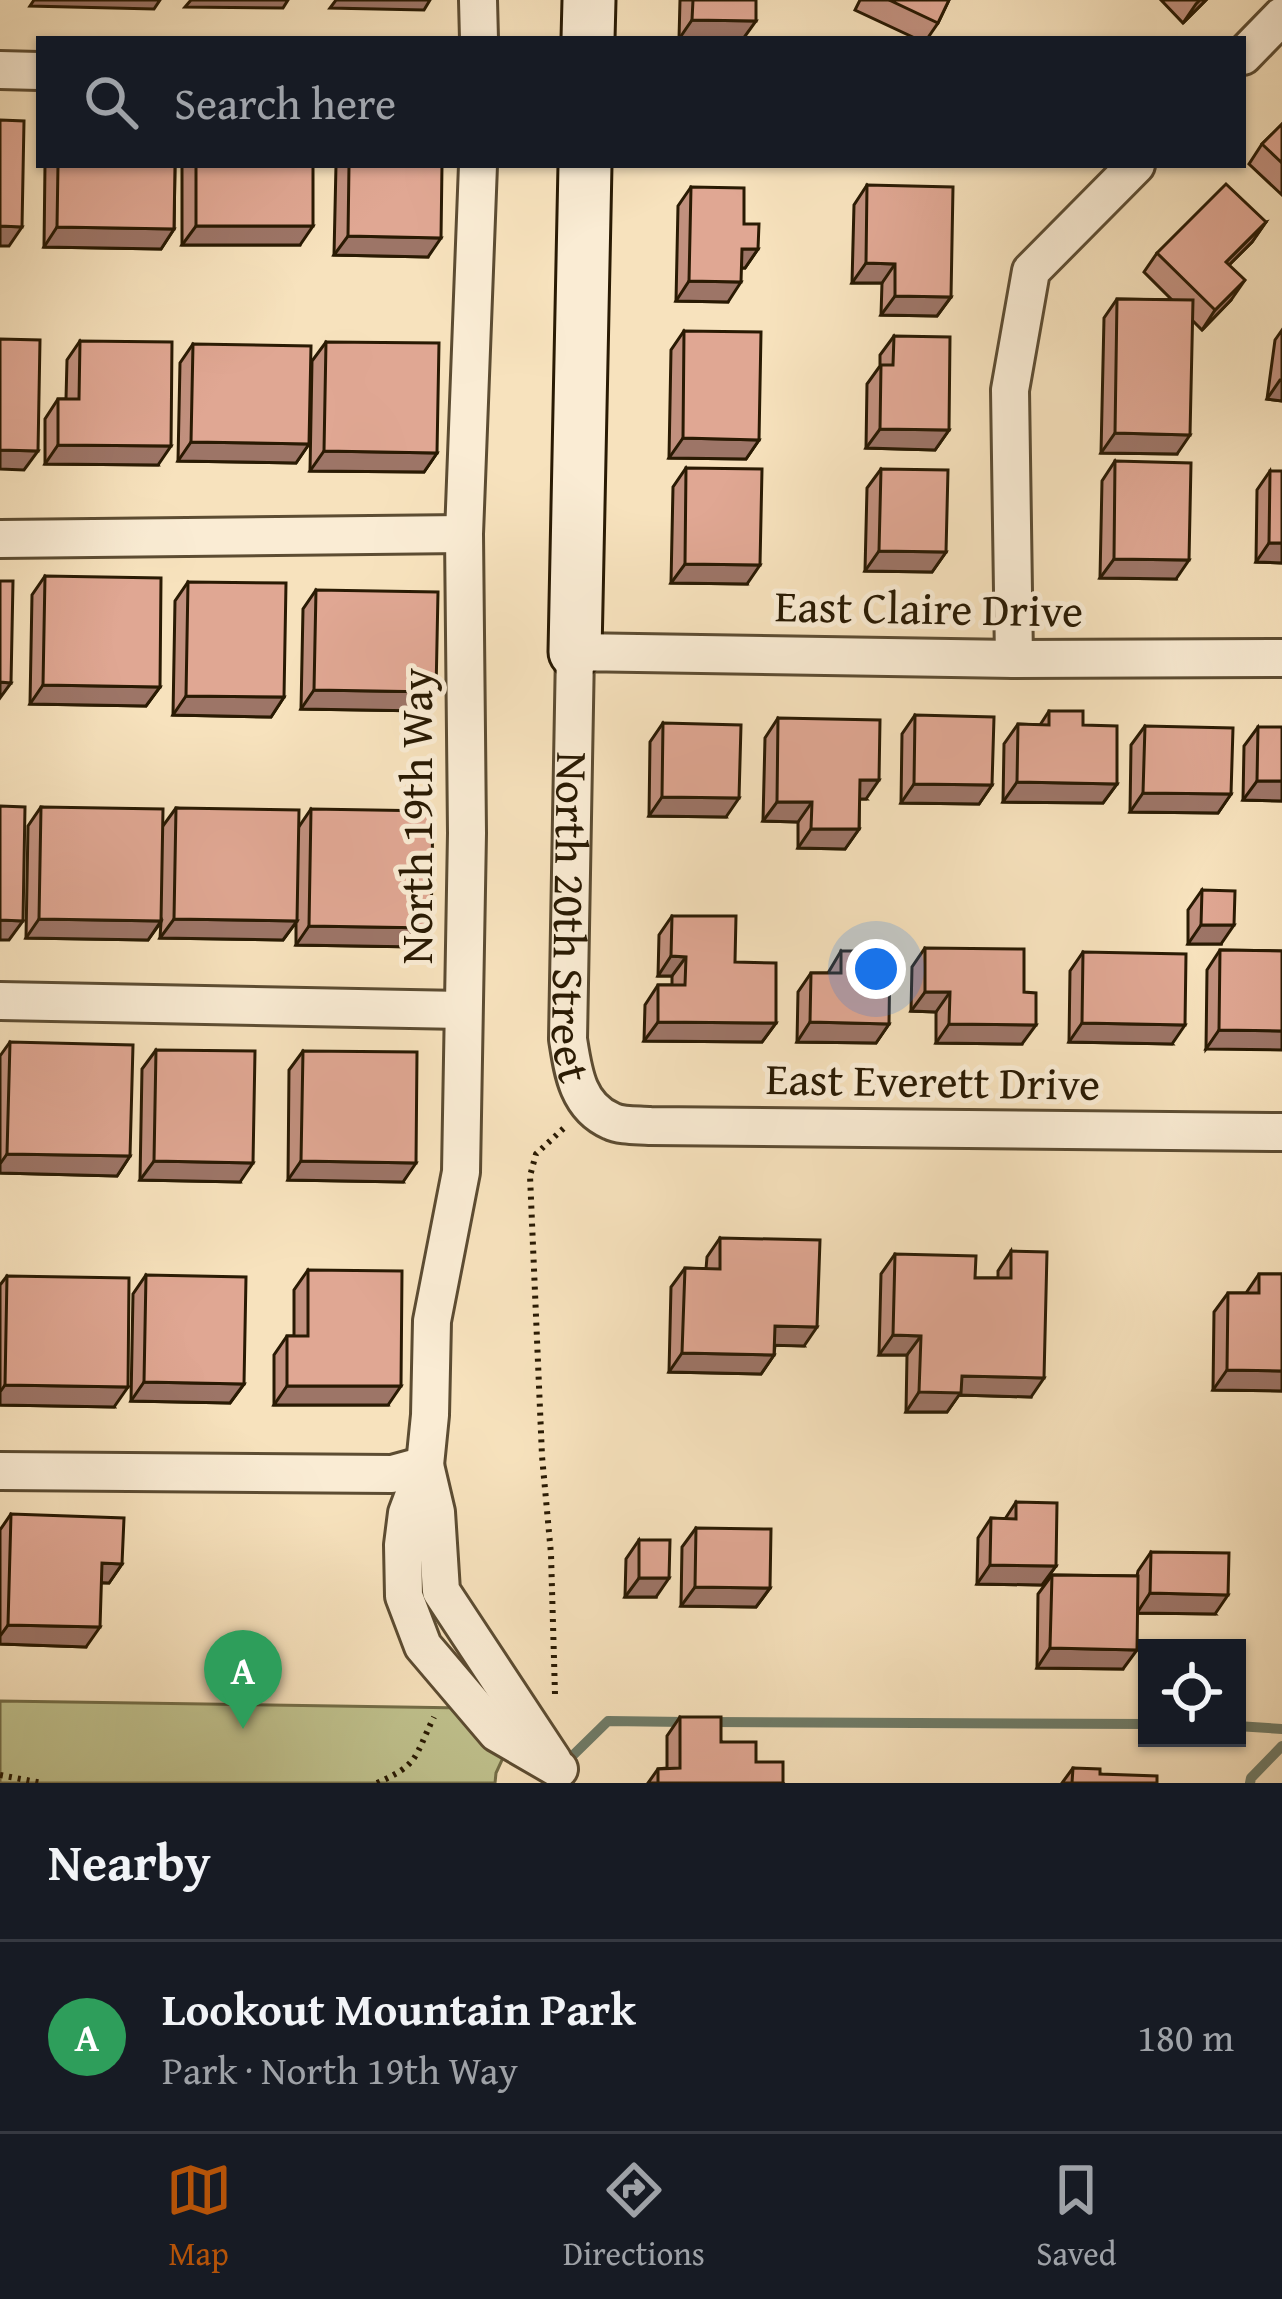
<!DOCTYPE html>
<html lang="en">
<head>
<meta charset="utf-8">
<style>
	body { margin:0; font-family:"Gentium Book Plus",serif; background:#242831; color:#f1f3f6 }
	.controls { position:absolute; right:36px; bottom:36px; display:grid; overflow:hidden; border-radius:0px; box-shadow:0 3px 9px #0004 }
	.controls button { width:108px; height:108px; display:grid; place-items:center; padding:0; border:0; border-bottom:3px solid #363941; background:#171b24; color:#f1f3f6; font:60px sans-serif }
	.you { position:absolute; left:876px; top:969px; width:42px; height:42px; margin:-30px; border:9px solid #fff; border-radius:50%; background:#1a73e8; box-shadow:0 0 0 18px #1a73e833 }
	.badge { display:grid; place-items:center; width:78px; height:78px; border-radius:50%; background:#b45309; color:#fff; font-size:39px; font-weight:700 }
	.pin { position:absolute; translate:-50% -99px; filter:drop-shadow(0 3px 6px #0008) }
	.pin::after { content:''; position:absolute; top:63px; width:42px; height:36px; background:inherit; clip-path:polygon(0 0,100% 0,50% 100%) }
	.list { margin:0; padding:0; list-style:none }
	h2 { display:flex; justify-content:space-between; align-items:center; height:156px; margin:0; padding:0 48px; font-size:51px }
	h2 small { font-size:39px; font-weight:400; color:#9ea1a6 }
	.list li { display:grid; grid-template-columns:78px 1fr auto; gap:36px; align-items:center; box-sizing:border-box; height:192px; padding:0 48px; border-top:3px solid #363941 }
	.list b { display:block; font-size:45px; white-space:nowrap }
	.list p { margin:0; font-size:39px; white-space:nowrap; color:#9ea1a6 }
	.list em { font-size:39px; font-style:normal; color:#9ea1a6 }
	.icon { flex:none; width:66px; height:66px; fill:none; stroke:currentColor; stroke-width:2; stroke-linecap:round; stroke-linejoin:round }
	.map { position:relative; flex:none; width:1282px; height:1783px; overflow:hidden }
	.search { position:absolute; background:#171b24; box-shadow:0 3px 9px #0004; left:36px; right:36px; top:36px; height:132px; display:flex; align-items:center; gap:30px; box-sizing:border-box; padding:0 42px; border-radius:0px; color:#9ea1a6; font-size:45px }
	.sheet { height:348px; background:#171b24 }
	nav { display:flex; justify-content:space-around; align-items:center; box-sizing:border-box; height:168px; border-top:3px solid #363941; background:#171b24; font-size:33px; color:#9ea1a6 }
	nav a { display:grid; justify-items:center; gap:6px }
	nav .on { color:#b45309 }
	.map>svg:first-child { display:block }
	.green { fill:#c0c28e; stroke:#746e48; stroke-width:3 }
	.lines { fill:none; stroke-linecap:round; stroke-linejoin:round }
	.stream { stroke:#6f7c69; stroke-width:10 }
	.street-casing { stroke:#5c4c32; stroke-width:42 }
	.secondary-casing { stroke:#291a03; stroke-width:57 }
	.path { stroke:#291a03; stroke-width:6; stroke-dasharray:3 6; stroke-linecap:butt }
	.street { stroke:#faecd4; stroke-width:36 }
	.secondary { stroke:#faecd4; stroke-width:51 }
	.wall { fill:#c1907e; stroke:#291a03; stroke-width:3 }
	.shaded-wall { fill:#9d7567; stroke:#291a03; stroke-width:3 }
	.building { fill:#e0a793; stroke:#291a03; stroke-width:3 }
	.labels { text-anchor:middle; stroke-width:10; stroke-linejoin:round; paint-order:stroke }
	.street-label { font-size:45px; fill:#291a03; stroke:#faecd4 }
</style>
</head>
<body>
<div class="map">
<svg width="1282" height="1783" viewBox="0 0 1282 1783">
	<rect width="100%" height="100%" fill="#f7e2bd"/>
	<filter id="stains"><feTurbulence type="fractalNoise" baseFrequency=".00167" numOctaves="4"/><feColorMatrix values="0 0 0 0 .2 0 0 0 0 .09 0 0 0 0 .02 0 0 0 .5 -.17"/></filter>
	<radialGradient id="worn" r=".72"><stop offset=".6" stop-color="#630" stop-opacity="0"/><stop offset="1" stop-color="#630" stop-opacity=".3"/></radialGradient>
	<!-- green -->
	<path class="green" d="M0,1701l465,7 42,41 -11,24 -1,10h-495z"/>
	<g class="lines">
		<!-- stream -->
		<g class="stream">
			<path d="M710,1722l437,2"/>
			<path d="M1237,1726l45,3"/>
			<path d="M561,1767l47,-46 78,1"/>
			<path d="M1250,1783l1,-5 31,-32"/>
		</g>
		<defs>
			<g id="street">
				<path d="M478,0l1,39"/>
				<path d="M1243,56l39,-40"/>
				<path d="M0,70l39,1"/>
				<path d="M478,165l-14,369 3,299 -6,339 -29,149 -2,94 -5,50 -18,48 -4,32 1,51 19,50 74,87 62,36"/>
				<path d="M0,539l464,-5"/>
				<path id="s1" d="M1282,658l-268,1 -439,-7 -7,387c5,32 9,67 43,82 10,5 27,4 39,5l632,6"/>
				<path d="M1014,659l-4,-269 21,-119 105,-106"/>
				<path d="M0,1001l462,9"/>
				<path d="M425,1465l11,47 5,79 112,170"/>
				<path d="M0,1471l392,3 33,-9"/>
			</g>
			<g id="secondary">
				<path d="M588,39l1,-39"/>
				<path d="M575,652l10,-487"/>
			</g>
		</defs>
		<!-- street casing -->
		<use href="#street" class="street-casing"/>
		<!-- secondary casing -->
		<use href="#secondary" class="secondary-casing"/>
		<!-- path -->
		<g class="path">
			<path d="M555,1694l-4,-140 -9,-98 -12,-280 6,-22 29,-27"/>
			<path d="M0,1775l42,8"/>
			<path d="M377,1783c43,-19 37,-26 57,-66"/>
		</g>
		<!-- street -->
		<use href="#street" class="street"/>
		<!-- secondary -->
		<use href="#secondary" class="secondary"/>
	</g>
	<!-- wall -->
	<g class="wall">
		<path d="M680,0h76l-77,39z"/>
		<path d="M860,0h89l-11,23 -11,16h-10l-62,-29z"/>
		<path d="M1161,0h45l-23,23z"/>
		<path d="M1282,124v71l-33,-31 13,-20z"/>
		<path d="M45,165h130l-1,64 -13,20 -117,-2z"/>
		<path d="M182,165h131l-13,80h-118z"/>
		<path d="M336,165h106l-14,92 -94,-2z"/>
		<path d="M867,185l84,112 -14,19 -56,-1 1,-32h-30l2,-78z"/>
		<path d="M691,187l53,37 14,25 -13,19h-4l-13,34 -52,-1 2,-95z"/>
		<path d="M1266,222l-14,20 -23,23 2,35 -29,30 -10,-10 -15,134 -76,-1 3,-135 13,-19 55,1 -28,-28 13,-19z"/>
		<path d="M1282,330v71l-15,-2 8,-59z"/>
		<path d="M684,331l75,109 -13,19 -77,-1 2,-108z"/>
		<path d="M894,336l55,94 -14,20 -69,-2 1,-64 13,-18v-11z"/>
		<path d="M80,341l78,124 -113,-1v-45l13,-20h8l1,-39z"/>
		<path d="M326,342l111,111 -13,19 -114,-1 2,-110z"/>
		<path d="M193,344l116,100 -13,19 -118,-2 2,-98z"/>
		<path d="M1115,461l61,118 -76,-1 2,-97z"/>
		<path d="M686,468l61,116 -76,-1 2,-96z"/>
		<path d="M881,469l65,83 -14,20 -67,-1 2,-83z"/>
		<path d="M1270,471l12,92 -26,-1 1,-72z"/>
		<path d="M45,576l115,111 -14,19 -116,-2 2,-109z"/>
		<path d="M188,582l96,115 -13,20 -98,-2 2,-114z"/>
		<path d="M316,590l107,121 -122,-2 2,-100z"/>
		<path d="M1049,711l34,14 34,59 -14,19 -100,-1 1,-58 14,-20 22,1z"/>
		<path d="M915,715l77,70 -13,19 -78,-1 1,-69z"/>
		<path d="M778,718l88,81h-7v30l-14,20 -47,-1v-26l-35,-1 2,-83z"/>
		<path d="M663,723l63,94 -77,-1 1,-74z"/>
		<path d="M1145,726l86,68 -13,19 -88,-1 1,-67z"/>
		<path d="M1258,727l24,74 -39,-1 1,-54z"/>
		<path d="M41,807l122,19 13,-18 122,20 13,-19 106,138 -121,-2v-23l-13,18 -123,-2 1,-16 -13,18 -122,-2 2,-112z"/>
		<path d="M1202,890l19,54h-33v-34z"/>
		<path d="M672,916l63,46 41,61 -14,19 -118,-1 1,-36 13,-20h14v-9h-14l1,-41z"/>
		<path d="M925,948l99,44 -2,52 -86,-1v-31l-25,-1 1,-44z"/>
		<path d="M1220,950l62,1 -76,98 1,-79z"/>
		<path d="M841,951l48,73 -13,19 -79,-1 1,-50 13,-19h17z"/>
		<path d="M1083,952l89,92 -103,-2 1,-71z"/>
		<path d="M10,1042l120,114 -13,20 -117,-3v-117z"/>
		<path d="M156,1050l84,132 -100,-2 2,-111z"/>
		<path d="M303,1051l100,131 -115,-2 1,-110z"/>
		<path d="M720,1238l84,108 -29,-1 -1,10 -13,19 -92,-2 2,-85 14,-19 21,1 1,-12z"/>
		<path d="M1011,1251l20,146 -72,-2 -12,17h-41l1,-57h-28l2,-81 14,-20 80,24h23v-7z"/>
		<path d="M308,1270l80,135h-114v-50l13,-19h7v-46z"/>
		<path d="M1259,1274h23v117l-69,-1 1,-78 14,-19h18z"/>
		<path d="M146,1275l98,109 -14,19 -99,-2 2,-107z"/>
		<path d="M7,1276l107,131 -114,-2v-120z"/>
		<path d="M1016,1502l40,64 -14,19 -65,-1 1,-46 13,-20 14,1z"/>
		<path d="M11,1514l111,50 -13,19h-8l-15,64 -86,-3v-114z"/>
		<path d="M696,1528l74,60 -14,19 -75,-1 1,-59z"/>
		<path d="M639,1540l17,57h-31l1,-38z"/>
		<path d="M1151,1552l64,62 -78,-1 -14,56 -86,-1 1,-74 14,-19 85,1 1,-5z"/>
		<path d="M680,1717l76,45 27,21h-135l10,-14 9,-1v-32z"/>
		<path d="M1073,1768l27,6 57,9h-95z"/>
	</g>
	<!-- shaded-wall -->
	<g class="shaded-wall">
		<path d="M34,0h126l-6,9 -124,-3z"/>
		<path d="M191,0h97l-5,8 -98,-1z"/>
		<path d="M336,0h94l-6,10 -94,-2z"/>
		<path d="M1200,0h6l-23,23 13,-19z"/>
		<path d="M692,20l64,1 -13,18h-64z"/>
		<path d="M1266,222l-14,20 -39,39 13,-19z"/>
		<path d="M0,226l22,1 -13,19h-9z"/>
		<path d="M196,226h117l-13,19h-118z"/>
		<path d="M57,227l117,2 -13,20 -117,-2z"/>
		<path d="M348,236l93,2 -13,19 -94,-2z"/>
		<path d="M742,249h16l-13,19h-17z"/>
		<path d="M866,263l29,1 -13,19h-30z"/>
		<path d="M1245,280l-14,20 -29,30 13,-20z"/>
		<path d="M689,281l52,1 -13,20 -52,-1z"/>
		<path d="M895,296l56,1 -14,19 -56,-1z"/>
		<path d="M1280,380h2v21l-15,-2z"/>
		<path d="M880,429l69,1 -14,20 -69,-2z"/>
		<path d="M1115,433l75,2 -13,19 -76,-1z"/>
		<path d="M683,438l76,2 -13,19 -77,-1z"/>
		<path d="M191,442l118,2 -13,19 -118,-2z"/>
		<path d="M58,445l113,1 -13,19 -113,-1z"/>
		<path d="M0,450l38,1 -14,19 -24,-1z"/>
		<path d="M324,451l113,2 -13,19 -114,-1z"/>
		<path d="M1269,543h13v20l-26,-1z"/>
		<path d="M879,551l67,1 -14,20 -67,-1z"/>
		<path d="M1114,559l75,1 -13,19 -76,-1z"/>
		<path d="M685,564l75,1 -13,19 -76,-1z"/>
		<path d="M0,682l11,1 -11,15z"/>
		<path d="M43,685l117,2 -14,19 -116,-2z"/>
		<path d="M314,690l122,2 -13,19 -122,-2z"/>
		<path d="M186,696l98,1 -13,20 -98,-2z"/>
		<path d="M860,780h19l-13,19h-20z"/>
		<path d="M1257,781h25v20l-39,-1z"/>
		<path d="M1017,782l100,2 -14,19 -100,-1z"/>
		<path d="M914,784l78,1 -13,19 -78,-1z"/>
		<path d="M1143,793l88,1 -13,19 -88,-1z"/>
		<path d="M662,797l77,1 -13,19 -77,-1z"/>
		<path d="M777,802h35l-14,20 -35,-1z"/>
		<path d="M811,829h48l-14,20 -47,-1z"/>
		<path d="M39,919l122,2 -13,19 -122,-2z"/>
		<path d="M174,919l123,2 -14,19 -123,-2z"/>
		<path d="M0,920l23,1 -14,19h-9z"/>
		<path d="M1201,925h33l-13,19h-33z"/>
		<path d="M309,926l122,2 -14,19 -121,-2z"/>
		<path d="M671,956l15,1 -14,19h-14z"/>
		<path d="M925,992h25l-14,20 -25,-1z"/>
		<path d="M658,1022l118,1 -14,19 -118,-1z"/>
		<path d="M810,1022l79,2 -13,19 -79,-1z"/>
		<path d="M1082,1023l103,2 -13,19 -103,-2z"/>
		<path d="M949,1024l87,1 -14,19 -86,-1z"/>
		<path d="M1219,1030l63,1v19l-76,-1z"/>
		<path d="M7,1154l123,2 -13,20 -117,-3v-9z"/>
		<path d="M154,1161l99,2 -13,19 -100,-2z"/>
		<path d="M301,1161l115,2 -13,19 -115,-2z"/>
		<path d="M775,1326l42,1 -13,19 -42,-1z"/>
		<path d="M893,1335l28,1 -14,19h-28z"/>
		<path d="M682,1353l92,2 -13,19 -92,-2z"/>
		<path d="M1227,1370l55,1v20l-69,-1z"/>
		<path d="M962,1376l82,2 -13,19 -72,-2 -12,17h-41l13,-20z"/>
		<path d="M144,1382l100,2 -14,19 -99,-2z"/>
		<path d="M5,1385l123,2 -14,20 -114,-2v-13z"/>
		<path d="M287,1386h114l-13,19h-114z"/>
		<path d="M102,1563l20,1 -13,19 -21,-1z"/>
		<path d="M990,1565l66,1 -14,19 -65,-1z"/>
		<path d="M639,1578h30l-13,19h-31z"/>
		<path d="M695,1587l75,1 -14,19 -75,-1z"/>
		<path d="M1150,1593l78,2 -13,19 -78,-1z"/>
		<path d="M8,1625l92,2 -14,20 -86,-3v-8z"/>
		<path d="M1050,1648l87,2 -14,19 -86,-1z"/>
	</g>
	<!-- building -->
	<g class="building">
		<path d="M693,0h63v21l-64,-1z"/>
		<path d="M889,0h60l-11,23z"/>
		<path d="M0,120l24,1 -2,106 -22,-1z"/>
		<path d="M1282,124v39l-20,-19z"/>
		<path d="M58,165h117l-1,64 -117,-2z"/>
		<rect x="196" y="165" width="117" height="61"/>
		<path d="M349,165h93l-1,73 -93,-2z"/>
		<path d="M1226,184l40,38 -40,40 19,18 -30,30 -58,-57z"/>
		<path d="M867,185l86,2 -2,110 -56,-1v-32l-29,-1z"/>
		<path d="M691,187l53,1v36h15l-1,25h-16l-1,33 -52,-1z"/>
		<path d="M1117,299l76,1 -3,135 -75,-2z"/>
		<path d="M684,331l77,1 -2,108 -76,-2z"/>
		<path d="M894,336l56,1 -1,93 -69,-1 1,-64h12z"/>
		<path d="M0,339l40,1 -2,111 -38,-1z"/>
		<path d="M80,341l92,1 -1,104 -113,-1v-46h21z"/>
		<path d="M326,342l113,1 -2,110 -113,-2z"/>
		<path d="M193,344l118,2 -2,98 -118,-2z"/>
		<path d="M1115,461l76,2 -2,97 -75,-1z"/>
		<path d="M686,468l76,1 -2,96 -75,-1z"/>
		<path d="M881,469l67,1 -2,82 -67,-1z"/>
		<path d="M1270,471h12v72h-13z"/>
		<path d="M45,576l116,2 -1,109 -117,-2z"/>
		<path d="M0,581h13l-2,102 -11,-1z"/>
		<path d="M188,582l98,1 -2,114 -98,-1z"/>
		<path d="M316,590l122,2 -2,100 -122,-2z"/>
		<path d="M1049,711h34v14l34,1v58l-100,-2 1,-58 31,1z"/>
		<path d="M915,715l79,2 -2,68 -78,-1z"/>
		<path d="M778,718l102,2 -1,60h-19l-1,49h-48l1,-27h-35z"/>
		<path d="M663,723l78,2 -2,73 -77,-1z"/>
		<path d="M1145,726l88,2 -2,66 -88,-1z"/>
		<path d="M1258,727h24v54h-25z"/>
		<path d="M0,806l25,1 -2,114 -23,-1z"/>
		<path d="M41,807l122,2 -2,112 -122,-2z"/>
		<path d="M176,808l123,2 -2,111 -123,-2z"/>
		<path d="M311,809l122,2 -2,117 -122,-2z"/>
		<path d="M1202,890l33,1 -1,34h-33z"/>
		<path d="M672,916h64l-1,46 41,1v60l-118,-1v-37h27l1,-28 -15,-1z"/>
		<path d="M925,948l99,1v43l12,1v32l-87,-1 1,-32h-25z"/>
		<path d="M1220,950l62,1v80l-63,-1z"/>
		<path d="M841,951h49l-1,73 -79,-2 1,-49h30z"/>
		<path d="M1083,952l103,2 -1,71 -103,-2z"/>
		<path d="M10,1042l123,3 -3,111 -123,-2z"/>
		<path d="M156,1050l99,1 -2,112 -99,-2z"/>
		<path d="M303,1051l114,1 -1,111 -115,-2z"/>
		<path d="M720,1238l100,2 -3,87 -42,-1 -1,29 -92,-2 3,-85 35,1z"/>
		<path d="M1011,1251l36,1 -3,126 -82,-2 -1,17 -42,-1 2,-56 -28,-1 2,-81 81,2 -1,22h36z"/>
		<path d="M308,1270l94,1 -1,115h-114v-50h21z"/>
		<path d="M1259,1274h23v97l-55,-1 1,-77h31z"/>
		<path d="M146,1275l100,2 -2,107 -100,-2z"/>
		<path d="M7,1276l122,2 -1,109 -123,-2z"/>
		<path d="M1016,1502l41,1 -1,63 -66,-1 1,-47 25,1z"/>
		<path d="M11,1514l113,4 -2,46 -20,-1 -2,64 -92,-2z"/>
		<path d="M696,1528l75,1 -1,59 -75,-1z"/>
		<path d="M639,1540h31l-1,38h-30z"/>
		<path d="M1151,1552l78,1 -1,42 -78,-2z"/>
		<path d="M1052,1575l86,1 -1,74 -87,-2z"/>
		<path d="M680,1717h41v25h35v20h27v21h-125v-14l22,-1z"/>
		<path d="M1073,1768l27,1v5l57,2v7h-85z"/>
	</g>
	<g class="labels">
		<!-- street labels -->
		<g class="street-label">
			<text transform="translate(929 608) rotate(1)" y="16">East Claire Drive</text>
			<text transform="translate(416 816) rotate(-90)" y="16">North 19th Way</text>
			<text dy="16" stroke="none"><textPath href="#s1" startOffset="972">North 20th Street</textPath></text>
			<text transform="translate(933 1081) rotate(1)" y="16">East Everett Drive</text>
		</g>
	</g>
	<rect width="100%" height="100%" filter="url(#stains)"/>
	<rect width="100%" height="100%" fill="url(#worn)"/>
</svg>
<div class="controls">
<button><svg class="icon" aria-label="locate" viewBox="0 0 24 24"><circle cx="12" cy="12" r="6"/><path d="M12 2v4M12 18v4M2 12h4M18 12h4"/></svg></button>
</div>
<div class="you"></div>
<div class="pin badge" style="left:243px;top:1729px;background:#2e9e5b">A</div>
<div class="search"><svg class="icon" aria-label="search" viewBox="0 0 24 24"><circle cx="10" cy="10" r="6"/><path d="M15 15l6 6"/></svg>Search here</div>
</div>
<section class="sheet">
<h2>Nearby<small></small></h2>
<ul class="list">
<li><span class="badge" style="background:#2e9e5b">A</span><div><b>Lookout Mountain Park</b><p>Park · North 19th Way</p></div><em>180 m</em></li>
</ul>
</section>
<nav>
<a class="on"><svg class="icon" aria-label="map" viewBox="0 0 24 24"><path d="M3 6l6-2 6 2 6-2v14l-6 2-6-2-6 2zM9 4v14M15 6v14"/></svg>Map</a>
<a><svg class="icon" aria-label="directions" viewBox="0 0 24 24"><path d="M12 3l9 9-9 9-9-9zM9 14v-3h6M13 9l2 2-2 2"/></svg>Directions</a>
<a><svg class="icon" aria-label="saved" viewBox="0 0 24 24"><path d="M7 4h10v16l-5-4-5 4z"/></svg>Saved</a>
</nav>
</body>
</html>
